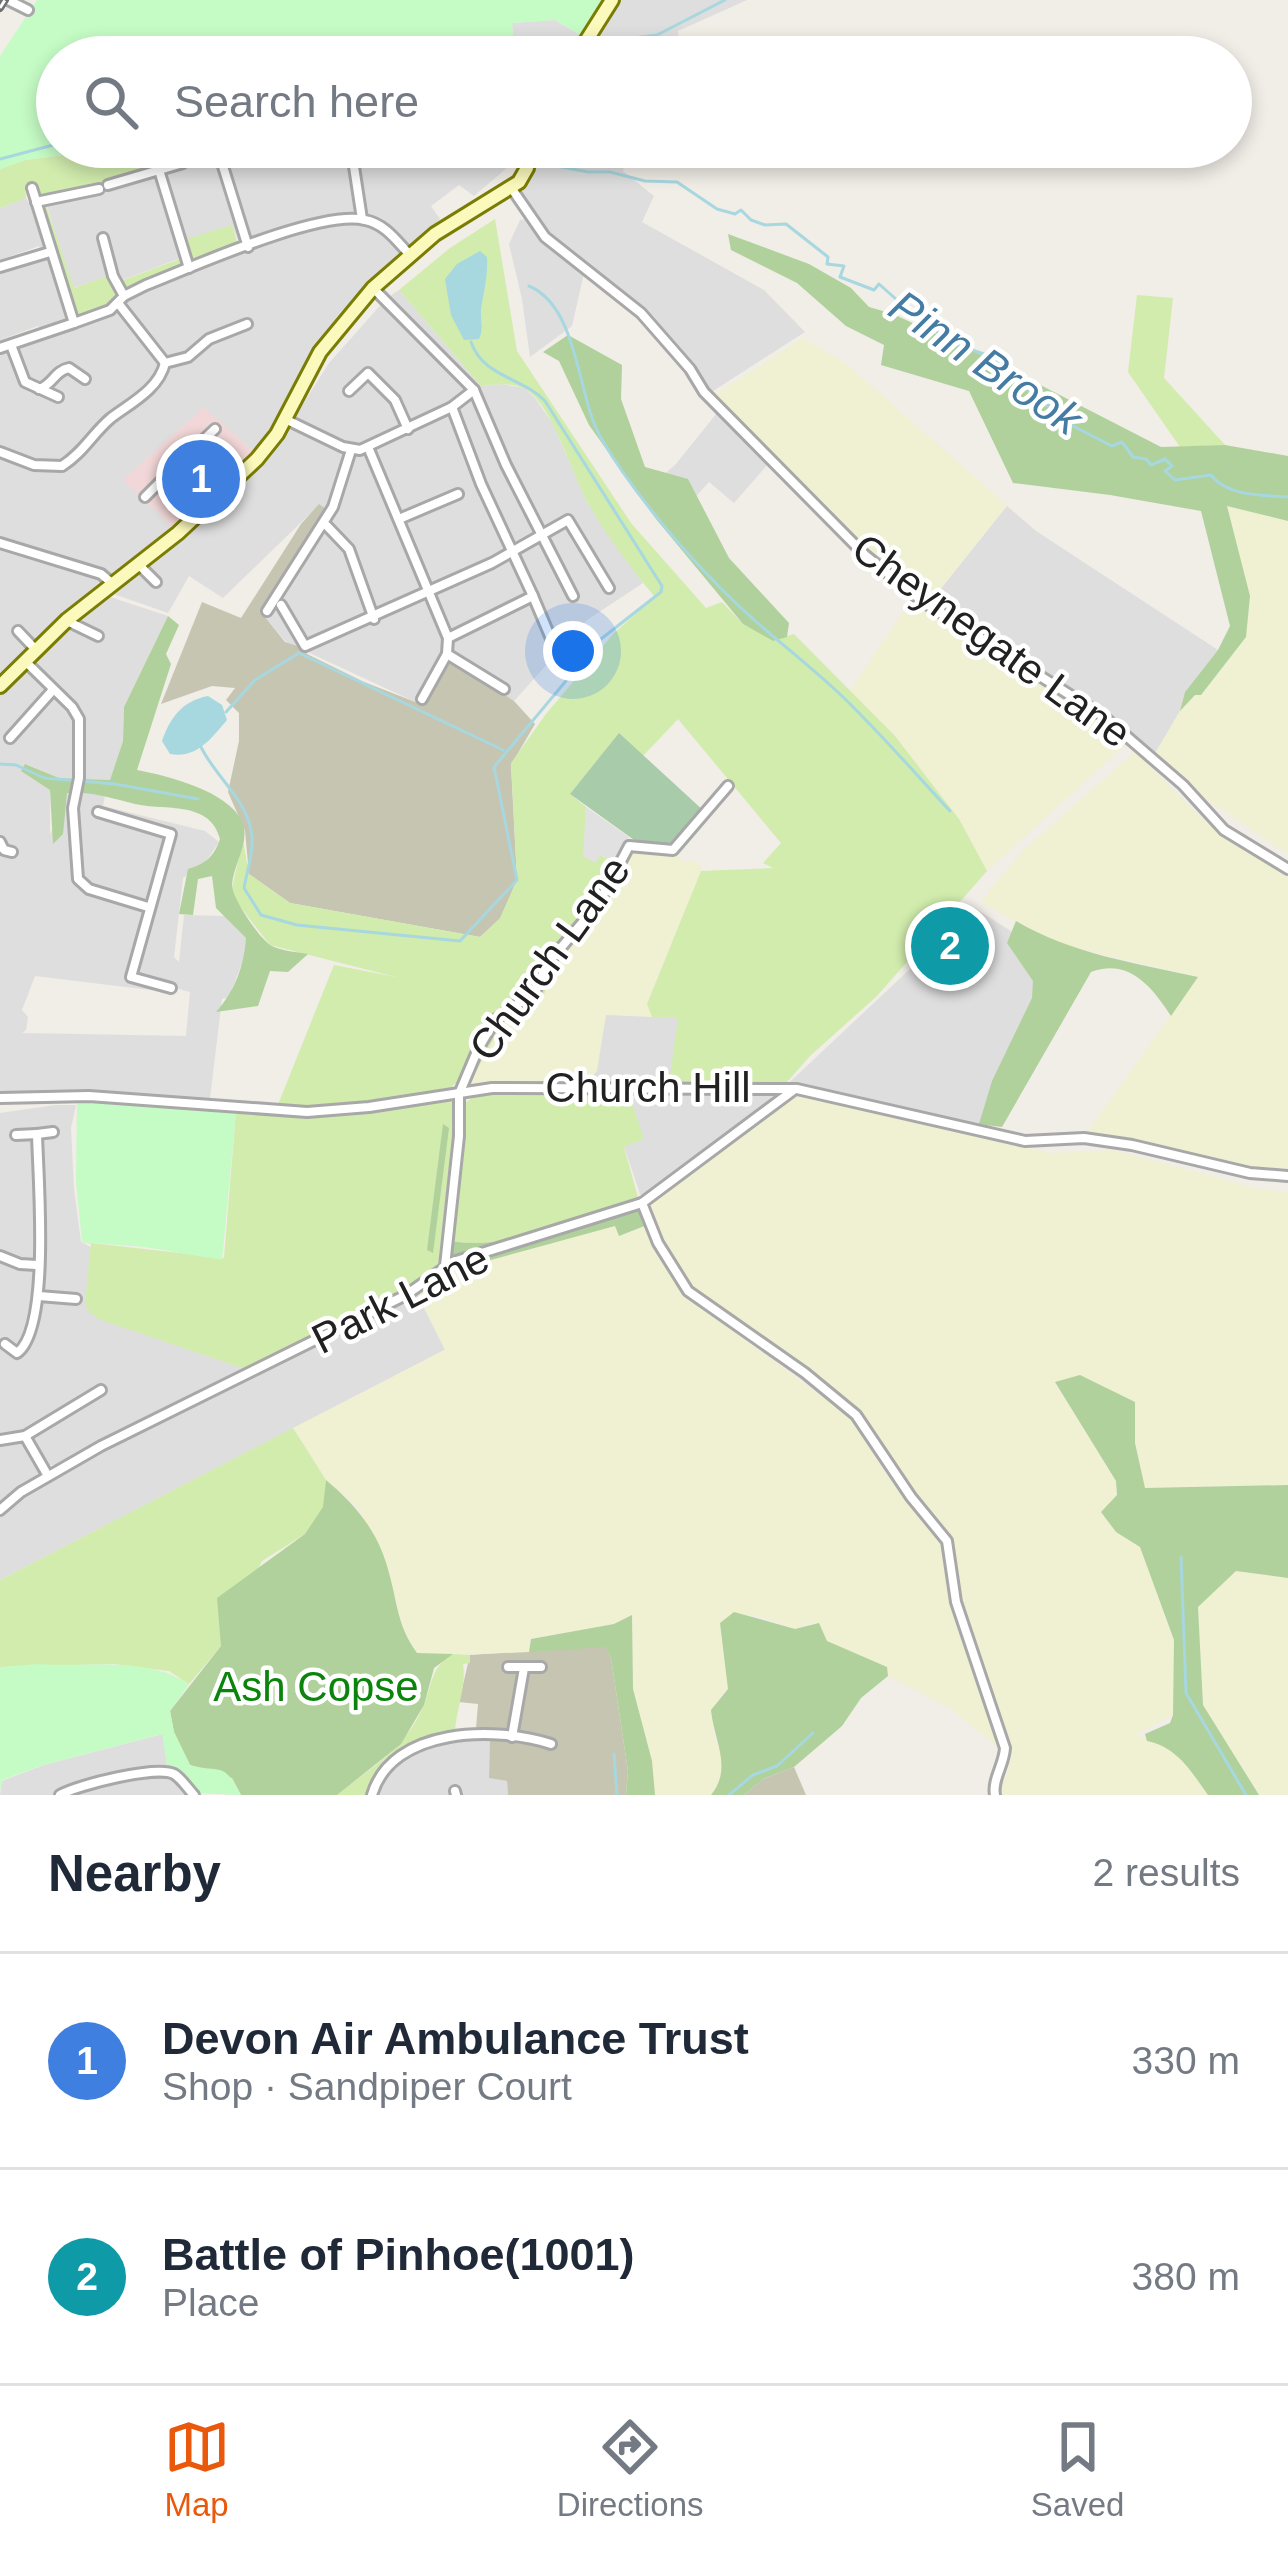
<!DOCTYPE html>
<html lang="en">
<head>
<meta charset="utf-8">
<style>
	body { margin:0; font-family:Helvetica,sans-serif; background:#f2f2f3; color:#1f2937 }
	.you { position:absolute; left:573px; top:651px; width:42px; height:42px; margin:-30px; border:9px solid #fff; border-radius:50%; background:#1a73e8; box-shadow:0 0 0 18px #1a73e833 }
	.badge { display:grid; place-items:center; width:78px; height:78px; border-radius:50%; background:#ea580c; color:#fff; font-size:39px; font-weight:700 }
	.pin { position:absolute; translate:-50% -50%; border:6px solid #fff; box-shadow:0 3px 12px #0006 }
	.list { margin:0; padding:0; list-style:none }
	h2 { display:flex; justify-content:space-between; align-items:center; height:156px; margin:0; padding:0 48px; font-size:51px }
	h2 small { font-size:39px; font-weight:400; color:#747a83 }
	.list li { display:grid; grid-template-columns:78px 1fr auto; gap:36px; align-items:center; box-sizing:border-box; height:216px; padding:0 48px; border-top:3px solid #e0e1e3 }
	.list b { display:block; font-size:45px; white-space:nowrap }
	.list p { margin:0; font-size:39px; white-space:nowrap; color:#747a83 }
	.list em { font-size:39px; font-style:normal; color:#747a83 }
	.icon { flex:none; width:66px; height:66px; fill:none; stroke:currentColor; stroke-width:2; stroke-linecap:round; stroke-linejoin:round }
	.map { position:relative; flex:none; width:1288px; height:1795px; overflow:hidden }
	.search { position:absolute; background:#fff; box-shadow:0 6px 18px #0003; left:36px; right:36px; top:36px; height:132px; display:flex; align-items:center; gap:30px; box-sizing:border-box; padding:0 42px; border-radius:66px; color:#747a83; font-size:45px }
	.sheet { height:588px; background:#fff }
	nav { display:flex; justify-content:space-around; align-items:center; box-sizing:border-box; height:168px; border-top:3px solid #e0e1e3; background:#fff; font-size:33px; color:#747a83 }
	nav a { display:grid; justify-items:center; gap:6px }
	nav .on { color:#ea580c }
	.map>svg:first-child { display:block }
	.residential { fill:#dfdede; fill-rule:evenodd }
	.commercial { fill:#f2d7d8 }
	.construction { fill:#c6c5b2 }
	.farmland { fill:#f0f0d3 }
	.grass { fill:#d1ecad }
	.forest { fill:#b0d19b }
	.cemetery { fill:#a8cbaa }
	.park { fill:#c5fbc5 }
	.parking { fill:#e1e1e1 }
	.water { fill:#a7d7df }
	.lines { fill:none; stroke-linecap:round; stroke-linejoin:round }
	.stream { stroke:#a7d7df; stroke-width:3 }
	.street-casing { stroke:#a8a8a8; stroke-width:14 }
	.secondary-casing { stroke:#7a7d03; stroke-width:18 }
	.street { stroke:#fff; stroke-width:8 }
	.secondary { stroke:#fbf9bc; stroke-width:12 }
	.rail-casing { stroke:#6f6f6f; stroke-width:8 }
	.rail { stroke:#fff; stroke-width:3; stroke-dasharray:9; stroke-linecap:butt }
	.labels { text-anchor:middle; stroke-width:9; stroke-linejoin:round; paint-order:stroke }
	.street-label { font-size:42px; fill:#212121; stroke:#fff }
	.park-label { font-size:42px; fill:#0a840a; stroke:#fff }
	.water-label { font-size:45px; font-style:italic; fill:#447ca3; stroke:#fff }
</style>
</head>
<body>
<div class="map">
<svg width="1288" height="1795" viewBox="0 0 1288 1795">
	<rect width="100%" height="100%" fill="#f1ede7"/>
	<!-- residential -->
	<g class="residential">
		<path d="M615,0h132l-69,31 3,26h-166l-3,-34 43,-3 34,20z"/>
		<path d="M247,147l19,3 9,8 41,-11h26l6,5 16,-5h87l10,10 14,-10h154l-6,24 31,25 -12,26 122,68 41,42 -95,61 -20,-29 -104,-100 -14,62 -42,31 -8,-58 -13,-55 11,-24 17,-2 -15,-25 9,-25 -8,-14 -49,42 -15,-11 -28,21 9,13 -102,96 -29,42 -35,71 -20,24 -44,-38 -86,66 50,48 -109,87 -65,61v-325h18l6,-6 83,-30 28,-22 108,-41 -11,-26 -49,15 6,14 -77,29 -3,-8 -36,12 -26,-82 -4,5 24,80 -9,3 9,28 -24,8 -5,-4 -38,14v-68l44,-14 -5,-12 -39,14v-52l26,-10 4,7 53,-9z"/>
		<path d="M399,290l82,96 20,-2 24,4 10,10 18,26 34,78 56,81 -56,37 -73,81 -64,-43 -26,48 -138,-64 -25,-30 64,-102 -6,-5 -96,93 -34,-22 -21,37 -60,-21 96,-75 65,-59 60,-95 57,-64z"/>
		<path d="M717,413l52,50 -35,40 -25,-21 -29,32 -26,-31 21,-18z"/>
		<path d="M1007,506l29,25 182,119 -33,42 -5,19 -26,44 -44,-38 -179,-116z"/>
		<path d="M104,595l64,21 -44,91 -1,34 -13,39 -51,-2 -33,-14 24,26v45l16,-42 25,-2 14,4 -2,11 102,25 14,11 -15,22 -21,14 -9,79 5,5 5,-47 41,1 21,22 -2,20 -15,39 -7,2 -13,107 -86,-11 -123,-1v-400zM35,976l132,16 5,-5 18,5 -4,44 -164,-3 4,-3 2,-13 -6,-7z"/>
		<path d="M975,908l85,55 -69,164 -184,-36 -19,1 -143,106 -5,-4 -16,-48 19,-7 -14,-46 89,-3 59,4z"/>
		<path d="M606,1014l73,4 -10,64 -19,4 -58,-1z"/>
		<path d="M56,1105h20l-5,23 3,61 7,53 10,5 -6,55 17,18 146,50 -189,95h-10l-49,41v-393z"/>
		<path d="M417,1294l29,55 -446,231v-63l25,-20 147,-83z"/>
		<path d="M163,1734l4,32 15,8 20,21h-202l2,-14 42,-16z"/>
		<path d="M455,1734l35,1 -1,42 18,4 1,14h-139l8,-21 19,-20 23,-13z"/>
	</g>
	<!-- commercial -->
	<path class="commercial" d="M204,407l50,45 -80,76 -51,-48z"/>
	<!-- construction -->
	<g class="construction">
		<path d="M319,504l7,5 -65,103 24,30 19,6 3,6 57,28 59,23 26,-47 65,43 21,23 -24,41 6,115 -17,39 -20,18 -190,-34 -41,-29 -4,-43 -17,-39 11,-51v-28l-13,-13 9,-12 -23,-2 -51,18 41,-102 39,16 60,-94z"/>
		<path d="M605,1646l6,12 17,113 -2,24h-118l-1,-14 -18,-3 1,-43 -14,-7 2,-24 -19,-2 11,-47z"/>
		<path d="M794,1767l12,28h-62l19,-16z"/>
	</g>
	<!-- farmland -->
	<g class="farmland">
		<path d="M803,338l42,25 162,142 -76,96 -64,-49 -153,-157z"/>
		<path d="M1226,505l62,16v333l-79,-53 -55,-46 26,-44 15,-16 55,-99z"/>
		<path d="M913,597l100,72 76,45 36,31 -138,126 -28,-52 -64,-84 -45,-44z"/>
		<path d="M1135,752l74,73 64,38 15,14v291l-35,1 -165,-38 110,-154 -149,-36 -68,-39 41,-51z"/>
		<path d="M634,848l42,5 6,8 18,1 1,9 -54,132 5,14 -46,-2 -9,56 -5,5 -1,7 -94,-2 -29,5 33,-60 14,-14 29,-18 21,-46 28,-30z"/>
		<path d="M807,1093l242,60 64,-3 147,39 28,3v293l-144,3 -9,-45v-41l-80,-19 61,98v51l24,15 34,94 -1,74 -38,20 28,9 24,20 21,31h-209l12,-36 -31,-93 -20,-70 -7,-53 -8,-13 -51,-63 -34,-55 -58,-47 -97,-65 -25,-25 -19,-36 -11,-34 143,-111z"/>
		<path d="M615,1225l5,11 27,-11 27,55 15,19 162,119 36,58 56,66 7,61 51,147 -51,-42 -62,-32 -1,-9 -60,-26 -16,-19 -15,7 -43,-15 -25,75 -8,7 -7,35 11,35 -3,17 -10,12h-56l-3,-34 -19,-72 -1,-74 -18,9 -83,15 -2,13 -95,4 -17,-3 -16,-23 -12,-60 -31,-62 -32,-28 -33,-52 152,-78 -28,-56 22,-9 17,-15z"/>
		<path d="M1236,1571l52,7v217h-29l-56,-90 -5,-98z"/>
	</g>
	<!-- grass -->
	<g class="grass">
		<path d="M126,147h87l2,6 -28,9 -3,-5 -78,22 -15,10 -50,5 -7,-10 -9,3 1,11 -26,10v-39l25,-9z"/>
		<path d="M46,205l28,83 36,-13 3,9 75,-28 -5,-16 49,-15 6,20 -108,44 -9,-2 -6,4 2,8 -5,6 -34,10 -4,-2 -31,-105z"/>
		<path d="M495,219l22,132 114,172 75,85 16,-6 21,22 30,17 21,-7 101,102 64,83 28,52 -110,125 -67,60 -23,26h-118l9,-64 -26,-1 -5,-13 54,-133 72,-3 -10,-5 18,-20 -103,-124 -35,37 -24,-22 -49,60 16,13 -2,49 16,-1 16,8 -26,49 3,6 -27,30 -22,46 -29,18 -14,14 -33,60 -14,-2 -3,5 -61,11 -113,7 57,-142 62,12 -126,-32 -32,-41 -6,-16 11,-48 6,34 41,29 190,34 20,-19 17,-38 -6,-117 35,-49 68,-81 41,-36c-24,-28 -47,-60 -66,-92 -16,-28 -36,-98 -62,-115 -13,-8 -32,-6 -46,-4l-82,-96 51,-42z"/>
		<path d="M1137,295l36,3 -9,80 61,67 -45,2 -52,-75z"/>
		<path d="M535,1089l94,4 15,46 -20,8 15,54c-60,19 -127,50 -190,40l15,-137 14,-11z"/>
		<path d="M439,1099l14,2 2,14 -17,150c-19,32 -151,86 -190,105l-147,-50 -12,-8 -4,-10 6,-58 -9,-2 142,16 12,-146c71,6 134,1 203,-13z"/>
		<path d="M293,1428l33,52 -2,27 -19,27 -43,27 -41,85 -32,38 -20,-13 -55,-7 -114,3v-87z"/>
		<path d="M453,1654l17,1v8l-7,1c4,23 -8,47 -8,70 -39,5 -74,20 -86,61h-32c33,-27 67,-45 85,-86 11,-23 7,-41 31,-55z"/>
	</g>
	<!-- forest -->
	<g class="forest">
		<path d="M728,234l81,30 42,24 18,19 24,7 91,42 177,91 64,-2 63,11v65l-61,-15 23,90 -4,41 -45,58h-6l-15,16 5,-19 33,-42 12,-24 -29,-115 -91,-16 -97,-12 -44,-92 -88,-26 3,-20 -38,-19 -49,-43 -66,-33z"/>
		<path d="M568,335l54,30 -1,34 24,68 43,12 41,79 60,65 -2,14 -14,4 -30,-17 -87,-105 -67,-94 -30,-64 -16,-9z"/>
		<path d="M168,616l11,9 -13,29 5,10 -34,106c31,6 92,21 105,52 9,19 -9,43 -10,63 0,13 28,55 40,61 10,5 25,6 36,8l-20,18 -18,-1 -12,35 -42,6c19,-21 28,-46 30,-74l-30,-30 -4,-32 -14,3 -5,36 -14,-1 9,-45c17,-5 26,-12 32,-30 -10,-39 -55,-28 -85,-35 -24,-6 -43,-13 -68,-11l-4,41 -10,10 -3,-54 -29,-19 4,-7 34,14 51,2 13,-39 1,-34z"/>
		<path d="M1016,921c56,33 119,42 182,56l-27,39c-19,-29 -42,-58 -80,-44l-89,155 -23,-3 13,-43 40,-83 1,-17 -26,-38z"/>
		<path d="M443,1124l6,4 -16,125 -6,-3z"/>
		<path d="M639,1201l8,24 -28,11 -4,-10 -135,37 -10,2 -18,-8 -3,-16c63,10 130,-21 190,-40z"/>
		<path d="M1080,1375l55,27v41l10,45 143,-3v93l-52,-7 -38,36 5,98 56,90h-51c-17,-24 -31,-48 -61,-54l-2,-7 25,-11 3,-8 1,-75 -34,-93 -24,-15 -15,-20 16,-17 -1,-14 -61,-99z"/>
		<path d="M326,1480c31,26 53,53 63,93 9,32 8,52 28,80l36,1 -19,14 -10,37 -23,39 -64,51h-96l-9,-17 -42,-13 -16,-33 -4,-21 51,-65 -4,-48 88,-64 18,-27z"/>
		<path d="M734,1612l61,17 24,-6 8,18 60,26 1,9 -27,22 -19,28 -48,41 -31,12 -19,16h-33c22,-27 3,-54 0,-85l17,-21 -8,-66z"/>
		<path d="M632,1615l1,74 19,72 3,34h-29l2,-24 -17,-113 -6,-11 -76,5 2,-13 83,-15z"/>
	</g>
	<!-- cemetery -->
	<path class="cemetery" d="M619,733l86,79 -32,38 -36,-8 -67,-48z"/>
	<!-- park -->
	<g class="park">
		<path d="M37,0h571l-24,37 -29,-17 -43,3 3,34h-458v90h69l-101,13 -25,9v-113z"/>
		<path d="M77,1103h50l109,9 -14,148 -77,-13 -63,-5 -6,-60z"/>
		<path d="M37,1664c52,4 107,-9 152,20l-19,27 4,21 16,33c31,9 33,-5 51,30l-45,-2 -14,-19 -15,-8 -5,-32 -119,31 -41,15 -2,11v-124z"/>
	</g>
	<!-- parking -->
	<path class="parking" d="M586,807l43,30 -13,26 -15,-8 -6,8 -12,-7z"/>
	<!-- water -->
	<g class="water">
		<path d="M480,251l7,6c1,18 -3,34 -6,52 -1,11 3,19 -2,30l-15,1 -13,-25 -6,-36 12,-15z"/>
		<path d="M208,696l14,9 5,15c-16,19 -31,39 -57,34l-8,-13c8,-23 20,-40 46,-45z"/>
	</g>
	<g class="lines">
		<!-- stream -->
		<g class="stream">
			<path d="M621,57l12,-19 24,-3 68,-35"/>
			<path d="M95,147h10"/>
			<path d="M468,147h4"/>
			<path d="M487,147l38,13"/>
			<path d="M0,159l57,-15"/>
			<path d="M535,162l53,10h22l35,9 32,1 40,27 18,5 6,-4 10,10 14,5 21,-1 42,33 -1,7 17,2 -4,11 34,13 5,-6 18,16 6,-3v10l31,20 8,13 51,17 52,48 16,4 12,17 39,20 10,-4 11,15 13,2 5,6 14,-6 7,7 -7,5 10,9 36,-5c17,22 52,20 77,22"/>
			<path d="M541,163l1,-16"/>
			<path d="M529,286c50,21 48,111 72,152 34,58 91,124 139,169 34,32 71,59 104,91 37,36 71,75 106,113"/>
			<path d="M226,712l29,-32 44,-27 204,97"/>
			<path d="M201,747c14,29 44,51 50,83 4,17 -4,41 -7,58l17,27 36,10 163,16 57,-61 -23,-113 107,-128 60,-47 1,-6 -117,-185c-23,-24 -62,-24 -74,-59"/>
			<path d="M0,764l16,1 28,13 71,6 83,15"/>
			<path d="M1181,1557l5,136 60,102"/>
			<path d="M614,1754l3,41"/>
			<path d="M729,1795l24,-20 24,-9 36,-33"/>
		</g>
		<defs>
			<g id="street">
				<path d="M8,0l20,10"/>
				<path d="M217,147l31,100"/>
				<path d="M351,147l11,72"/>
				<path d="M280,151l18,-4"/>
				<path d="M159,170l30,98"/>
				<path d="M108,185l75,-22"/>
				<path d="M32,188l42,135 36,-13 14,-14 22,-11c46,-18 175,-76 219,-65 20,4 31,20 44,34"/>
				<path d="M512,189l33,48 96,76 49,56 14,23 161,163 57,46 181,115 80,69 41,45 64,39"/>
				<path d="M36,202l63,-13"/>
				<path d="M103,238l10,38 11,20"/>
				<path d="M0,267l50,-15"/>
				<path d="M374,289l100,101 32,75 67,131"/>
				<path d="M118,303l47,60"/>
				<path d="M11,345l14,37 33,15"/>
				<path d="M0,348l74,-25"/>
				<path d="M39,389c14,-4 15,-18 30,-21l16,11"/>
				<path d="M349,391l19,-18 27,27 13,29"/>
				<path d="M452,407l29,77 52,112"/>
				<path d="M285,419l58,28 17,3 92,-43 22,-17"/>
				<path d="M368,447l80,191 -1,16 -25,45"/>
				<path d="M0,452l34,13 28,1c21,-13 31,-33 49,-48 20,-15 48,-29 54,-55l23,-6 21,-18 38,-15"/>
				<path d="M174,468l41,-39"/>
				<path d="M145,497l29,-29 35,36"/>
				<path d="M399,519l59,-25"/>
				<path d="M327,526l22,23 25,70"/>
				<path d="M0,543l101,31 12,10"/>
				<path d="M139,565l17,17"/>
				<path d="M281,605l24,41 187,-83 76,-43 41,68"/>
				<path d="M267,611l66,-104 18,-57"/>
				<path d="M67,621l31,15"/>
				<path d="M18,631l18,19"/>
				<path d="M448,638l85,-42 19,45"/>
				<path d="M447,654l57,35"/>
				<path d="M25,661l47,46 7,12v59l-6,30 5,71 11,10 59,18"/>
				<path d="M10,738l42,-47"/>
				<path d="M98,812l73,22 -40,143 40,11"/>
				<path d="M0,842l4,8 8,2"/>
				<path d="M0,1098l89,-2 218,16 62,-5 123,-19 305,1 228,52 59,-3 48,7 118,28 38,3"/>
				<path d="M37,1134l16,-2"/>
				<path d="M642,1203l16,40 30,48 117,82 51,42 55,82 36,44 9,61 49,146c-1,17 -13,32 -10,47"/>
				<path d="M0,1256l20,8 17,1"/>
				<path d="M445,1266l14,-130v-42l19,-45 17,-29 40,-28 13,-29 51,-60 30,-57 44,4 55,-64"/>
				<path d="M39,1296l37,3"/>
				<path d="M5,1344l12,9c34,-24 21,-175 20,-219l-21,1"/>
				<path d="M25,1436l76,-46"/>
				<path d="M0,1440l25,-4 23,40"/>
				<path d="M0,1510l21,-18 80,-46 305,-151 47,-33 189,-59 153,-114"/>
				<path d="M508,1667h33"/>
				<path d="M512,1737l12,-69"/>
				<path d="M455,1791l1,4"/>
				<path d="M60,1795c17,-10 97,-30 114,-21 8,5 14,15 20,21"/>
				<path d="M372,1795c20,-68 123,-69 179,-51"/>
			</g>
			<g id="secondary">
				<path d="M576,57l36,-57"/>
				<path d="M0,686l67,-66 111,-87 79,-74 20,-25 43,-82 53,-64 62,-54 84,-52 8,-14 1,-21"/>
			</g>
		</defs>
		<!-- street casing -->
		<use href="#street" class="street-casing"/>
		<!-- secondary casing -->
		<use href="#secondary" class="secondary-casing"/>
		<!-- street -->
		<use href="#street" class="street"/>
		<!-- secondary -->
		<use href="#secondary" class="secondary"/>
		<defs>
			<path id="rail" d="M0,8l5,-8"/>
		</defs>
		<!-- rail casing -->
		<use href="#rail" class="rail-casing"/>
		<!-- rail -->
		<use href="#rail" class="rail"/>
	</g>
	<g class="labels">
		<!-- street labels -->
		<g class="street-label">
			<text transform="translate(992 640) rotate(36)" y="15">Cheynegate Lane</text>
			<text transform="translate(549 958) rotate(-54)" y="15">Church Lane</text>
			<text x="648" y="1102">Church Hill</text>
			<text transform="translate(400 1298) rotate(-27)" y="15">Park Lane</text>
		</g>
		<!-- park labels -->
		<g class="park-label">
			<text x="316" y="1701">Ash Copse</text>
		</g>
		<!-- water labels -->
		<g class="water-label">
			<text transform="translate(986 362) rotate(34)" y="16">Pinn Brook</text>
		</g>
	</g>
</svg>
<div class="you"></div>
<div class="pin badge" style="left:201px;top:479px;background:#3f7fe0">1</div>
<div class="pin badge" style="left:950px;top:946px;background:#0f9aa8">2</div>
<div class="search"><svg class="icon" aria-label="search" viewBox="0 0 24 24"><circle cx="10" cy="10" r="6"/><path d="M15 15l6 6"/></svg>Search here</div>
</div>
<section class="sheet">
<h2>Nearby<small>2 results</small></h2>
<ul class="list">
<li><span class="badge" style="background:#3f7fe0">1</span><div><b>Devon Air Ambulance Trust</b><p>Shop · Sandpiper Court</p></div><em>330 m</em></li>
<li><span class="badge" style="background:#0f9aa8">2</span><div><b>Battle of Pinhoe(1001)</b><p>Place</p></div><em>380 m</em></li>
</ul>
</section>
<nav>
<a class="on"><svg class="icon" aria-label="map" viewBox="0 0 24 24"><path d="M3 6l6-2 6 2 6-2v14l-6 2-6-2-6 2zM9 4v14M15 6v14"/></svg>Map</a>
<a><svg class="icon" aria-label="directions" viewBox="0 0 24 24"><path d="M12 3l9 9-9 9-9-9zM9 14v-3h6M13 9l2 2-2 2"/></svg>Directions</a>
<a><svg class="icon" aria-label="saved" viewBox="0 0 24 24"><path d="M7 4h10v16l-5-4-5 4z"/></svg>Saved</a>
</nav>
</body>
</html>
